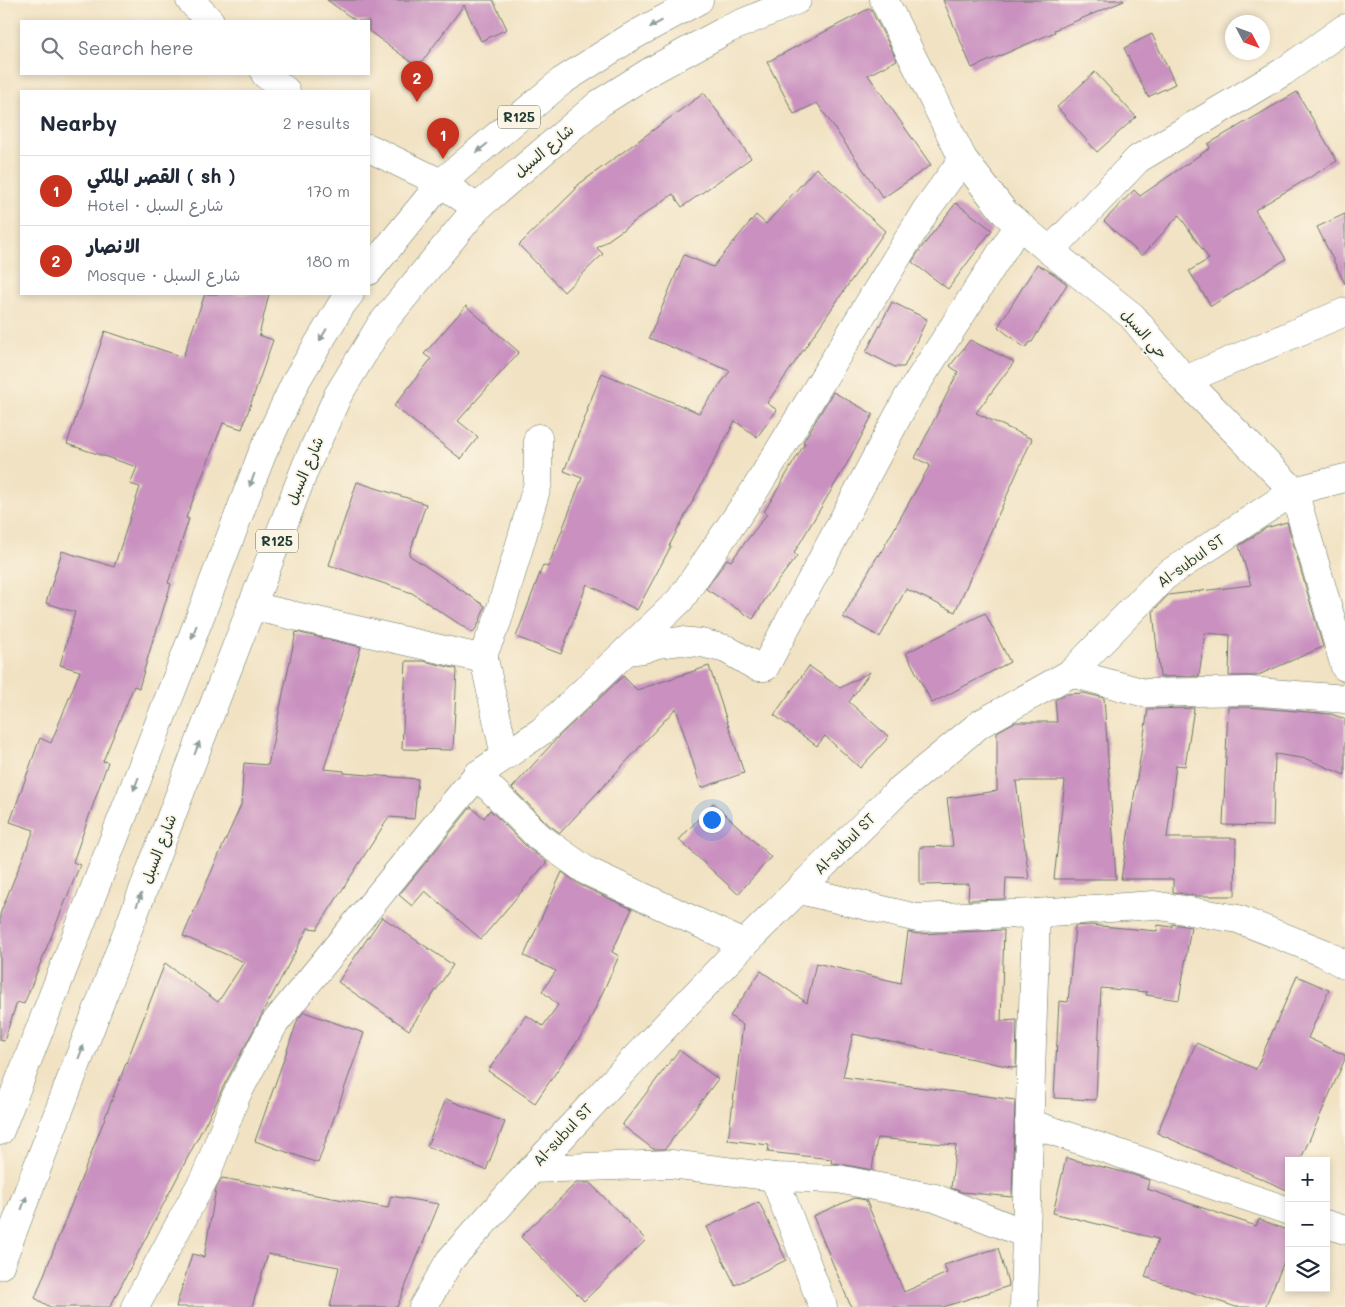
<!DOCTYPE html>
<html lang="en">
<head>
<meta charset="utf-8">
<style>
	body { margin:0; font-family:Mali,"Playpen Sans Arabic",sans-serif; background:#f2f2f3; color:#1f2937 }
	.controls { position:absolute; right:15px; bottom:15px; display:grid; overflow:hidden; border-radius:0px; box-shadow:0 2px 8px #0003 }
	.controls button { width:45px; height:45px; display:grid; place-items:center; padding:0; border:0; border-bottom:1px solid #e0e1e3; background:#fff; color:#1f2937; font:25px sans-serif }
	.compass { position:absolute; left:1225px; top:15px; width:45px; height:45px; border-radius:50%; background:#fff; box-shadow:0 2px 8px #0003; rotate:131deg }
	.you { position:absolute; left:711px; top:819px; width:18px; height:18px; margin:-12px; border:4px solid #fff; border-radius:50%; background:#1a73e8; box-shadow:0 0 0 8px #1a73e833 }
	.badge { display:grid; place-items:center; width:32px; height:32px; border-radius:50%; background:#c8321e; color:#fff; font-size:16px; font-weight:700 }
	.pin { position:absolute; translate:-50% -41px; filter:drop-shadow(0 1px 2px #0008) }
	.pin::after { content:''; position:absolute; top:26px; width:18px; height:15px; background:inherit; clip-path:polygon(0 0,100% 0,50% 100%) }
	.list { margin:0; padding:0; list-style:none }
	h2 { display:flex; justify-content:space-between; align-items:center; height:65px; margin:0; padding:0 20px; font-size:21px }
	h2 small { font-size:16px; font-weight:400; color:#747a83 }
	.list li { display:grid; grid-template-columns:32px 1fr auto; gap:15px; align-items:center; box-sizing:border-box; height:70px; padding:0 20px; border-top:1px solid #e0e1e3 }
	.list b { display:block; font-size:19px; white-space:nowrap }
	.list p { margin:0; font-size:16px; white-space:nowrap; color:#747a83 }
	.list em { font-size:16px; font-style:normal; color:#747a83 }
	.icon { flex:none; width:28px; height:28px; fill:none; stroke:currentColor; stroke-width:2; stroke-linecap:round; stroke-linejoin:round }
	.map { position:relative; flex:none; width:1345px; height:1307px; overflow:hidden }
	.search { position:absolute; background:#fff; box-shadow:0 2px 8px #0003; left:20px; top:20px; width:350px; height:55px; display:flex; align-items:center; gap:12px; box-sizing:border-box; padding:0 18px; border-radius:0px; color:#747a83; font-size:19px }
	.panel { position:absolute; background:#fff; box-shadow:0 2px 8px #0003; left:20px; top:90px; width:350px; height:205px; border-radius:0px }
	.map>svg:first-child { display:block }
	.building { fill:#c990c0 }
	.lines { fill:none; stroke-linecap:round; stroke-linejoin:round }
	.minor-casing { stroke:#687766; stroke-width:29 }
	.primary-casing { stroke:#687766; stroke-width:29 }
	.minor { stroke:#fff; stroke-width:28 }
	.primary { stroke:#fff; stroke-width:28 }
	.oneway { fill:#8f9e9a }
	.labels { text-anchor:middle; stroke-width:4; stroke-linejoin:round; paint-order:stroke }
	.shield { fill:#fcf5e5; stroke:#617469; stroke-width:1 }
	.shield-label { font-size:14px; font-weight:bold; fill:#1f3d34 }
	.street-label { font-size:15px; fill:#1f3d34; stroke:#fcf5e5 }
</style>
</head>
<body>
<div class="map">
<svg width="1345" height="1307" viewBox="0 0 1345 1307">
	<rect width="100%" height="100%" fill="#fcf5e5"/>
	<filter id="ink" filterUnits="userSpaceOnUse"><feTurbulence type="fractalNoise" baseFrequency=".02" numOctaves="2"/><feDisplacementMap in="SourceGraphic" scale="10" xChannelSelector="R" yChannelSelector="G"/><feConvolveMatrix kernelMatrix="1 2 1 2 8 2 1 2 1" color-interpolation-filters="sRGB"/></filter>
	<filter id="wash" filterUnits="userSpaceOnUse"><feTurbulence type="fractalNoise" baseFrequency=".0096" numOctaves="4" result="noise"/><feDisplacementMap in="SourceGraphic" scale="20" xChannelSelector="R" yChannelSelector="G"/><feGaussianBlur stdDeviation="1.12" result="paint"/><feColorMatrix in="noise" values="0 0 0 0 0 0 0 0 0 0 0 0 0 0 0 0 0 1.4 0 .05"/><feComposite in="paint" operator="in"/></filter>
	<g filter="url(#wash)">
		<rect width="100%" height="100%" fill="#f1e2c3"/>
		<g id="blocks">
			<!-- building -->
			<g class="building">
				<path d="M327,0h166l14,29 -26,12 -17,-36 -46,62 -49,-36v-10h-13z"/>
				<path d="M943,0h181v1l-70,29 1,2 -83,36z"/>
				<path d="M870,8l27,52 -29,15 63,90 -48,33 -66,-95 -23,11 -27,-52z"/>
				<path d="M1152,34l23,50 -27,13 -24,-49z"/>
				<path d="M1095,72l41,45 -39,35 -40,-45z"/>
				<path d="M1297,92l40,69 -82,49 31,49 -75,47 -22,-35 20,-12 -30,-44 -37,41 -38,-35 30,-31 6,6 70,-48 -2,-4z"/>
				<path d="M704,93l47,65 -69,49 -9,-13 -76,54 6,6 -39,38 -45,-47 57,-56 -1,-2z"/>
				<path d="M816,168l69,63 -118,172 10,7 -20,27 -22,-16 -66,125h2l-34,64 -50,-26 -26,70 -45,-17 27,-72 5,2 34,-89 -18,-7 24,-61 -1,-1 15,-36 97,40 31,-42 -81,-33 35,-83 29,12 43,-52 10,9z"/>
				<path d="M956,203l36,27 -44,59 -36,-27 10,-15z"/>
				<path d="M1345,214v70l-28,-57z"/>
				<path d="M1037,264l17,10 13,10 -35,58h-2l-5,6 -27,-21z"/>
				<path d="M205,294h64l-10,41 14,5 -31,89 -19,-6 -37,95 3,1 -21,64 3,1 -16,52h-1l-15,52 -5,-2 -31,75 5,1 -35,100 7,3 -56,139 -7,-2 -13,39 -4,-1v-126l34,-84 -24,-8 30,-84 11,5 29,-72 -20,-6 15,-53 -29,-9 16,-52 52,16 26,-80 -10,-3 7,-17 -70,-23 38,-113 78,26z"/>
				<path d="M892,302l35,17 -23,48h-9l-29,-15z"/>
				<path d="M466,306l53,46 -61,69 20,16 -17,22 -67,-53 37,-47 -7,-5z"/>
				<path d="M970,340l44,22 -38,51 56,26 -77,173 -49,-23 -26,48 -37,-20 35,-62 1,1 51,-91 -15,-7 43,-86 -8,-6z"/>
				<path d="M833,392l40,22 -25,48 -54,91 3,3 -26,34 -18,29 -47,-30 21,-30 4,2 36,-47 -3,-2 41,-69 -2,-1z"/>
				<path d="M357,482l69,22 -17,51 76,51 -6,17 -6,10 -61,-40 -83,-28z"/>
				<path d="M1287,522l36,125 -67,29h-27l1,-41 -25,-2 -6,43 -39,1 -7,-66 15,-16 83,-10 -12,-39 27,-18z"/>
				<path d="M985,613l25,49 -78,41 -26,-50z"/>
				<path d="M296,632l65,15 -37,122 20,2v2l74,6 -4,40 -25,-2 -72,112 -9,-1 -86,161 -5,12 -107,206h-60l-15,-9 130,-335 53,39 26,-40 -61,-26 58,-131 3,-42 24,2z"/>
				<path d="M406,661h18l33,8 -4,81 -51,-1z"/>
				<path d="M709,666l35,107 -43,15 -25,-80 -116,125 -11,-8 -37,-37 48,-53 63,-59 14,14z"/>
				<path d="M809,666l31,22 30,-16 -21,30 40,35 -29,31 -35,-32 -8,10 -43,-31z"/>
				<path d="M1084,693l20,5 12,181h-62l11,-98h-49l13,98 -23,-1 -1,21 -37,1 1,-16 -49,1v-38l33,-1 -6,-48 50,-7v-59l18,-10h42l-2,-22 11,-6z"/>
				<path d="M1228,707h20l83,7 14,5v56l-38,-16 -32,-5 -2,72 -50,-1z"/>
				<path d="M1194,708l-9,58 -9,-1 -9,73h69l-1,58h-39l-23,-4v-13h-52l27,-170z"/>
				<path d="M713,803l58,54 -33,37 -59,-54z"/>
				<path d="M471,807l13,11 6,-8 38,38 19,14 -66,77 -56,-48 -13,15 -13,-11z"/>
				<path d="M562,872l18,13 52,24 -20,43 7,4 -32,71 -52,76 -47,-32 38,-56 17,11 15,-21 -16,-14 14,-20 -32,-15z"/>
				<path d="M382,917l71,48 -44,65 -71,-48z"/>
				<path d="M1172,924l19,3 -12,73 -33,-5 1,-3 -46,-4 -5,112 -42,-2 5,-97 9,1 7,-76 15,-1 67,6 1,-6 14,2z"/>
				<path d="M1004,930l-3,91 16,-1 -1,48 -163,-34 -10,43 172,23 -3,97 -50,-5 -11,-4 5,-43 -79,-7 -5,32 -31,-6 -10,-1 1,-4 -64,-7 1,-7 -41,-5 15,-115 -13,-9 31,-45 46,32 9,-40 85,20 7,-51 10,2z"/>
				<path d="M1297,976l32,14 -21,48 37,17v4l-45,102h-11v25l-2,4 -130,-57 39,-90 60,26z"/>
				<path d="M304,1012l60,21 -46,130 -63,-22 43,-122z"/>
				<path d="M679,1050l39,29 -53,70h-12l-31,-24z"/>
				<path d="M446,1099l59,23 -19,48 -59,-24z"/>
				<path d="M1066,1158l65,16 18,6 -2,9 109,37 3,-7 30,12v19l-24,57h-29l-91,-30 13,-38 -105,-26z"/>
				<path d="M222,1178l166,30 3,-12 48,8 -42,103h-67l9,-40 -71,-13 -16,53h-76l16,-53 12,3 12,-68z"/>
				<path d="M576,1183h14l56,57 -62,61 -63,-64z"/>
				<path d="M855,1198l11,2 38,92 43,-19 -3,-8 54,-17 11,38 -66,21h-92l-38,-91z"/>
				<path d="M759,1202l27,58 -51,25 -28,-58z"/>
			</g>
		</g>
	</g>
	<g filter="url(#ink)">
		<use href="#blocks" fill-opacity="0" stroke="#687766" stroke-width="1"/>
		<g class="lines">
			<defs>
				<g id="minor">
					<path d="M190,0l20,21"/>
					<path d="M884,0l79,159 42,54 45,38 82,65 53,64 109,111 51,176"/>
					<path d="M265,74l21,17"/>
					<path d="M369,148l72,35 36,25"/>
					<path d="M1050,251l88,-92 145,-87 62,-44"/>
					<path d="M1185,380l160,-68"/>
					<path d="M251,606l233,53"/>
					<path d="M627,651l16,-2 14,-5 24,-3 20,2 25,6 31,18h8l143,-270 111,-172"/>
					<path d="M1071,673l74,20 104,-2 96,8"/>
					<path d="M505,756l-21,-97 1,-9 12,-28 41,-139v-45"/>
					<path d="M477,775l62,62 48,34 157,73"/>
					<path d="M799,890l118,28 119,-5 118,-8 84,14 86,34 21,12"/>
					<path d="M1029,1123l260,88"/>
					<path d="M532,1169l139,-5 103,13 64,2 97,19 91,36"/>
					<path d="M774,1177l49,130"/>
					<path d="M1326,1224l19,6"/>
					<path d="M135,1307l72,-134 29,-77 38,-72 203,-249 65,-44 138,-131 75,-110 171,-280 37,-51"/>
					<path d="M423,1307l27,-47 82,-91 104,-112 108,-113 153,-152 83,-68 91,-51 94,-97 129,-85 51,-13"/>
					<path d="M1024,1307l2,-73 10,-321"/>
				</g>
				<g id="primary">
					<path d="M369,271l72,-88 121,-102 69,-44 68,-37"/>
					<path d="M0,1131l179,-459 83,-218 35,-75 45,-75 8,-10"/>
					<path d="M0,1265l216,-566 90,-233 32,-71 42,-69 97,-118 123,-105 51,-32 77,-42 69,-29"/>
				</g>
			</defs>
			<!-- minor casing -->
			<use href="#minor" class="minor-casing"/>
			<!-- primary casing -->
			<use href="#primary" class="primary-casing"/>
			<!-- minor -->
			<use href="#minor" class="minor"/>
			<!-- primary -->
			<use href="#primary" class="primary"/>
		</g>
		<!-- one-way arrows -->
		<defs><path id="oneway-solid" d="M-6-.8H1V-3.2L6.5 0L1 3.2V.8H-6Z" transform="scale(1.25)"/></defs>
		<g class="oneway">
			<use href="#oneway-solid" transform="translate(656 24) rotate(151)"/>
			<use href="#oneway-solid" transform="translate(482 148) rotate(140)"/>
			<use href="#oneway-solid" transform="translate(323 335) rotate(121)"/>
			<use href="#oneway-solid" transform="translate(252 480) rotate(111)"/>
			<use href="#oneway-solid" transform="translate(194 632) rotate(111)"/>
			<use href="#oneway-solid" transform="translate(197 748) rotate(-69)"/>
			<use href="#oneway-solid" transform="translate(136 784) rotate(111)"/>
			<use href="#oneway-solid" transform="translate(139 900) rotate(-69)"/>
			<use href="#oneway-solid" transform="translate(81 1052) rotate(-69)"/>
			<use href="#oneway-solid" transform="translate(24 1203) rotate(-69)"/>
		</g>
	</g>
	<g class="labels">
		<!-- shield labels -->
		<g class="shield">
			<rect x="498" y="105.5" width="42" height="23" rx="4"/>
			<rect x="256" y="529.5" width="42" height="23" rx="4"/>
		</g>
		<g class="shield-label">
			<text x="519" y="122">R125</text>
			<text x="277" y="546">R125</text>
		</g>
		<!-- street labels -->
		<g class="street-label">
			<text transform="translate(544 151) rotate(-40)" y="5">شارع السبل</text>
			<text transform="translate(1144 334) rotate(48)" y="5">حي السبل</text>
			<text transform="translate(305 471) rotate(-67)" y="5">شارع السبل</text>
			<text transform="translate(1191 561) rotate(-36)" y="5">Al-subul ST</text>
			<text transform="translate(845 844) rotate(-45)" y="5">Al-subul ST</text>
			<text transform="translate(159 849) rotate(-69)" y="5">شارع السبل</text>
			<text transform="translate(563 1135) rotate(-47)" y="5">Al-subul ST</text>
		</g>
	</g>
</svg>
<div class="controls">
<button>+</button>
<button>−</button>
<button><svg class="icon" aria-label="layers" viewBox="0 0 24 24"><path d="M12 4l9 5-9 5-9-5zM3 14l9 5 9-5"/></svg></button>
</div>
<svg class="compass" viewBox="-18 -18 36 36"><path d="M0-13l5 13h-10z" fill="#e53935"/><path d="M0 13l5-13h-10z" fill="#747a83"/></svg>
<div class="you"></div>
<div class="pin badge" style="left:443px;top:159px">1</div>
<div class="pin badge" style="left:417px;top:102px">2</div>
<div class="search"><svg class="icon" aria-label="search" viewBox="0 0 24 24"><circle cx="10" cy="10" r="6"/><path d="M15 15l6 6"/></svg>Search here</div>
<section class="panel">
<h2>Nearby<small>2 results</small></h2>
<ul class="list">
<li><span class="badge">1</span><div><b>القصر الملكي ( sh )</b><p>Hotel · شارع السبل</p></div><em>170 m</em></li>
<li><span class="badge">2</span><div><b>الانصار</b><p>Mosque · شارع السبل</p></div><em>180 m</em></li>
</ul>
</section>
</div>
</body>
</html>
